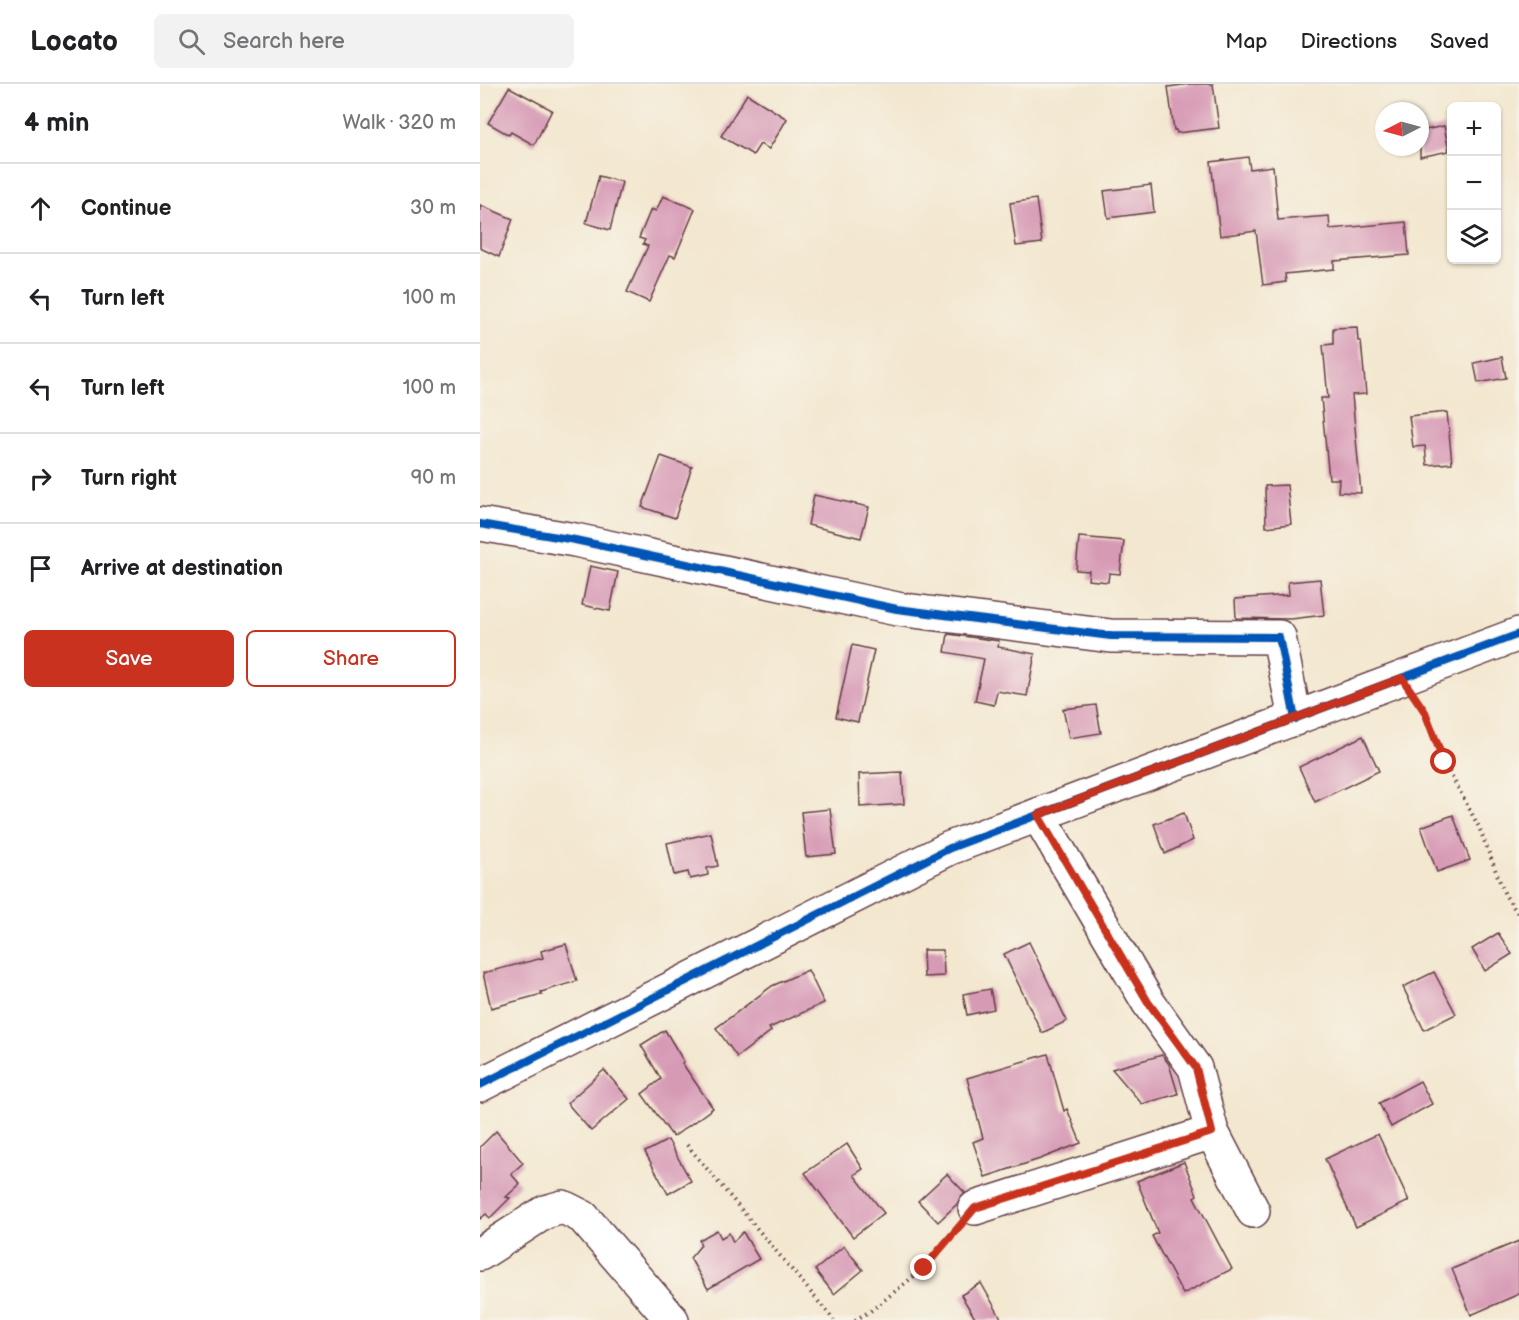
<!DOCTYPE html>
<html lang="en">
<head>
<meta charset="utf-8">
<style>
	body { margin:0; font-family:"Balsamiq Sans",sans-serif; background:#f2f2f2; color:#202124 }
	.controls { position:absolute; right:18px; top:18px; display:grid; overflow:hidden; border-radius:9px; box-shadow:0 2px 4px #0004 }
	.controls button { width:54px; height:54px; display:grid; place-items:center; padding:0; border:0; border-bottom:2px solid #e0e0e0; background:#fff; color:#202124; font:30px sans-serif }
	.compass { position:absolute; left:895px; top:18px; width:54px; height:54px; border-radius:50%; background:#fff; box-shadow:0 2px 4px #0004; rotate:264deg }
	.stop { position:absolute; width:18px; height:18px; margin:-14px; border:4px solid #c8321e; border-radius:50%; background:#fff }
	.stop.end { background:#c8321e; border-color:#fff; box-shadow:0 2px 6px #0008 }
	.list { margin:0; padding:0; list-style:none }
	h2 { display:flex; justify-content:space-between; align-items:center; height:78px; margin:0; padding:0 24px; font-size:26px }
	h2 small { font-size:20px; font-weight:400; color:#757577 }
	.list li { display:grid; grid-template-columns:39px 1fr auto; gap:18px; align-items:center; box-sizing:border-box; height:90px; padding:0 24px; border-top:2px solid #e0e0e0 }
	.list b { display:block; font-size:22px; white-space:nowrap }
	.list em { font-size:20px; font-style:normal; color:#757577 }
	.actions { display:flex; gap:12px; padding:18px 24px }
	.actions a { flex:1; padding:14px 0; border:2px solid #c8321e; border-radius:9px; text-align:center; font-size:21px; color:#c8321e }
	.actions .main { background:#c8321e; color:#fff }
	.icon { flex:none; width:33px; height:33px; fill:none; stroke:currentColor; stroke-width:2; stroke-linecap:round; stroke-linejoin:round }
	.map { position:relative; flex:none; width:1039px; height:1236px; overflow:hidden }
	header { display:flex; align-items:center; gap:36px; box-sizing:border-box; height:84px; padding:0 30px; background:#fff; border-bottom:2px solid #e0e0e0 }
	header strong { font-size:28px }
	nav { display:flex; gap:33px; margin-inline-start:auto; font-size:21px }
	.search { width:420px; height:54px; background:#f2f2f2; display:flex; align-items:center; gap:15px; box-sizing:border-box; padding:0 21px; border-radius:9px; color:#757577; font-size:22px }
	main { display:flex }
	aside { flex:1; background:#fff }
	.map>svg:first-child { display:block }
	.building { fill:#d79ab5 }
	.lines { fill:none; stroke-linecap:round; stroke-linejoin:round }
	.minor-casing { stroke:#633d44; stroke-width:36 }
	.path { stroke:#633d44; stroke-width:4; stroke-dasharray:1.5 4.5; stroke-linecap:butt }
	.minor { stroke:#fff; stroke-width:33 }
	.cycleway-casing { stroke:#f7f3e8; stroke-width:11 }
	.cycleway { stroke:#0057b8; stroke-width:8 }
	.route { stroke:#c8321e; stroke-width:8 }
</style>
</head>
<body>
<header>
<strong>Locato</strong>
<div class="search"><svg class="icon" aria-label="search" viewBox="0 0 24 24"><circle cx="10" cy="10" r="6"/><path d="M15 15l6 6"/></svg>Search here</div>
<nav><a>Map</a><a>Directions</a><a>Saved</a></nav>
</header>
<main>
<aside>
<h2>4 min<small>Walk · 320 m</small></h2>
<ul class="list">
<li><svg class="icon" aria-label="ahead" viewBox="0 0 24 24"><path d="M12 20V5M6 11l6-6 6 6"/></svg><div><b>Continue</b></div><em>30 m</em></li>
<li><svg class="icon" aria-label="left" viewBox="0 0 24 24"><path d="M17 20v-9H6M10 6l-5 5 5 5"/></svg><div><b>Turn left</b></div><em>100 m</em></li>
<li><svg class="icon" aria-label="left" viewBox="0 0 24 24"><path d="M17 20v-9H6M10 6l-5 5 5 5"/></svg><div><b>Turn left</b></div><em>100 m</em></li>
<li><svg class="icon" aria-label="right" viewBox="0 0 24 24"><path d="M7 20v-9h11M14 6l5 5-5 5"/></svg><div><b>Turn right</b></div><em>90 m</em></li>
<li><svg class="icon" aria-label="arrive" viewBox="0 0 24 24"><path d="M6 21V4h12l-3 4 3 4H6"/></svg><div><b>Arrive at destination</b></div></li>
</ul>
<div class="actions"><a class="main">Save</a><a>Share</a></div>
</aside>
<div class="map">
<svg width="1039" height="1236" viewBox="0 0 1039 1236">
	<rect width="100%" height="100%" fill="#f7f3e8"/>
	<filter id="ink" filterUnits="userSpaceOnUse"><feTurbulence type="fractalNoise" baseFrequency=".0167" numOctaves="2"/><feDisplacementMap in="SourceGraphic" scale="12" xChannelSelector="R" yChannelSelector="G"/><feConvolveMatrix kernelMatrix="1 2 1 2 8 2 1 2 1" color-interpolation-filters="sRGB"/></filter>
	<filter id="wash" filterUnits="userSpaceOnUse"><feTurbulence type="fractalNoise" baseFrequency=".008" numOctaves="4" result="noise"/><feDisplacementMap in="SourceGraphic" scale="24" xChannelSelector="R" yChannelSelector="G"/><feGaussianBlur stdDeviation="1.35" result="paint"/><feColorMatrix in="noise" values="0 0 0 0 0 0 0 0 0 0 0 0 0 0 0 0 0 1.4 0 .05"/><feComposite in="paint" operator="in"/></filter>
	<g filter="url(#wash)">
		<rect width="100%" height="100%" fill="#f3e7cf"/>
		<g id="blocks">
			<!-- building -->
			<g class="building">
				<path d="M710,0h23l6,44 -42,5 -1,-3h-2l-6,-43z"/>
				<path d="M29,3l43,23 -18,35 -23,-13 -2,3 -21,-12z"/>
				<path d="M267,10l40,25 -18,30 -9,-5 -7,11 -32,-19z"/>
				<path d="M964,42l5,25 -29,6v-26z"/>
				<path d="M768,73l2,12 23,-3 5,54 51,-4 1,13 76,-7 3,33 -75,6v8l-49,5 1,8 -23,3 -7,-54 -36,5 -9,-74z"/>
				<path d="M119,92l23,6 -12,48 -24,-7z"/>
				<path d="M671,101l3,27 -46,6 -4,-27z"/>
				<path d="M183,112l32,13 -20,48 -5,-2 -21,47 -22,-10 21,-46 -5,-2 2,-4 -6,-2 12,-29 5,2z"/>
				<path d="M556,115l6,44 -26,3 -6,-43z"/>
				<path d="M0,121l33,14 -14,38 -19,-9z"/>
				<path d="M877,243l1,14h3l5,53 -14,1 9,98 -23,-1 1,-13h-10l-8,-81h7l-5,-53 10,-1v-16z"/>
				<path d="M1022,273l4,21 -28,5 -4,-20z"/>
				<path d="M967,328l5,51 -25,2 -2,-19 -12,1 -4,-31z"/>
				<path d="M181,372l31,11 -17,51 -33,-11z"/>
				<path d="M807,401l4,39 -25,3 -1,-41z"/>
				<path d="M334,411l55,12 -8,31 -53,-13z"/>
				<path d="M599,453l45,4 -4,33 -11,-1 -1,9 -20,-2 1,-9 -13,-1z"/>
				<path d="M110,482l28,6 -8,39 -28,-6z"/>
				<path d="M840,495l4,36 -33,4 -55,-1 -1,-19 54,-4 -1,-13z"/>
				<path d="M468,550l51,7 -1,6 37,7 -8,42 -30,-5 -3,14 -19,-4 9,-42 -39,-7z"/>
				<path d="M372,561l22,5 -16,72 -22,-5z"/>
				<path d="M616,621l5,28 -32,5 -6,-29z"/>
				<path d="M883,652l16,35 -64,31 -16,-35z"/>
				<path d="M422,688l2,32 -44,3 -1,-33z"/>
				<path d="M350,725l6,45 -30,3 -5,-45z"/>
				<path d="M704,729l9,27 -28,14 -11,-30z"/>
				<path d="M973,731l17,45 -33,12 -16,-45z"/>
				<path d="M231,749l7,33 -11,2 1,7 -18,4 -2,-7 -14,3 -7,-32z"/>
				<path d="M1018,849l14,21 -27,17 -13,-22z"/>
				<path d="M549,858l38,79 -25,12 -38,-79z"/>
				<path d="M86,860l11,37 -36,11 1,2 -51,14 -8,-35 60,-15 -2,-7z"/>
				<path d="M443,866h20l1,26 -20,1z"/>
				<path d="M328,886l16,33 -55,25 2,3 -34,26 -21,-29 56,-42z"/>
				<path d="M954,888l22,42 -32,16 -21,-43z"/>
				<path d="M510,905l4,20 -27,6 -4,-21z"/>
				<path d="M185,946l19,32 -2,1 31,45 -40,29 -31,-43 19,-15 -20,-34z"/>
				<path d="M568,970l16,57 3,-2 14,34 -41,16 -55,18 -12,-35 10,-4 -16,-60z"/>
				<path d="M682,971l7,9 9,30 -36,10 -30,-35z"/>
				<path d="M124,986l25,29 -38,32 -24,-28z"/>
				<path d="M940,997l12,23 -41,23 -12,-24z"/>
				<path d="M16,1047l27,32 -12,11 9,10 -14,13 4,1 -20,20 -4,-4 -6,5v-72z"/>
				<path d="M898,1050l31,67 -53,26 -31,-68z"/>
				<path d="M188,1056l23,41 -23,13 -23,-42z"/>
				<path d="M367,1060l16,25 -9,6 30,38 -31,24 -48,-64z"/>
				<path d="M704,1078l13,33 -3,2 38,72 -49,25 -31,-58 6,-3 -21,-52z"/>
				<path d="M467,1090l18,19 -4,3 -4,8 -19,18 -20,-21z"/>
				<path d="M237,1146l4,8 8,-5 4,9 10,-10 16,27 -51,30 -18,-31 11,-13 -2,-5z"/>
				<path d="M1039,1157v53l-48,21 -19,-46z"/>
				<path d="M364,1162l19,24 -29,24 -19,-24z"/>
				<path d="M501,1199l21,37h-26l-15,-25z"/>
			</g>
		</g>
	</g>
	<g filter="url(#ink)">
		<use href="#blocks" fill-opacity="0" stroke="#633d44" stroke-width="1.5"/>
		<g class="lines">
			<defs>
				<g id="minor">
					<path d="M0,440l95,16 322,69 214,27 168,1 16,82"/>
					<path d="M558,731l110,187 47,66 17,64 41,79"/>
					<path d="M0,1001l470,-237 569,-214"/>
					<path d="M495,1124l237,-76"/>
					<path d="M0,1170l65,-42 18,-5 20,10 89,103"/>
				</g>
			</defs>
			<!-- minor casing -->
			<use href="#minor" class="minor-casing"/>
			<!-- path -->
			<g class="path">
				<path d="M937,617l8,11 19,50 35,65 26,68 14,20"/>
				<path d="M207,1061l147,175"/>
				<path d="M375,1236l17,-10 52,-42 33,-39"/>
			</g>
			<!-- minor -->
			<use href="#minor" class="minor"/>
			<defs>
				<g id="cycleway">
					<path d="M0,440l95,16 322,69 214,27 168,1 16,82"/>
					<path d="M0,1001l470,-237 569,-214"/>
				</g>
			</defs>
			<!-- cycleway casing -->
			<use href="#cycleway" class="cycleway-casing"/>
			<!-- cycleway -->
			<use href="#cycleway" class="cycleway"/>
		</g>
	</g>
	<g class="lines" filter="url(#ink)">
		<!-- route -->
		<path class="route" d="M444,1184l51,-60 237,-76 -16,-64 -48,-66 -110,-187 364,-137 23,34 19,50"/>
	</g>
</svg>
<div class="controls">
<button>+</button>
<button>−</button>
<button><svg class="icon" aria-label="layers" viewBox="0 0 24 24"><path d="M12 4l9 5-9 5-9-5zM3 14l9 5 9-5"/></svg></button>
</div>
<svg class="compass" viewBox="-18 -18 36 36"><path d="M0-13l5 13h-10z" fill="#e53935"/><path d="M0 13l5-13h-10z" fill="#757577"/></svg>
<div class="stop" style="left:964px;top:678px"></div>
<div class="stop end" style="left:444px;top:1184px"></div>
</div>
</main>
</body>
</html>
